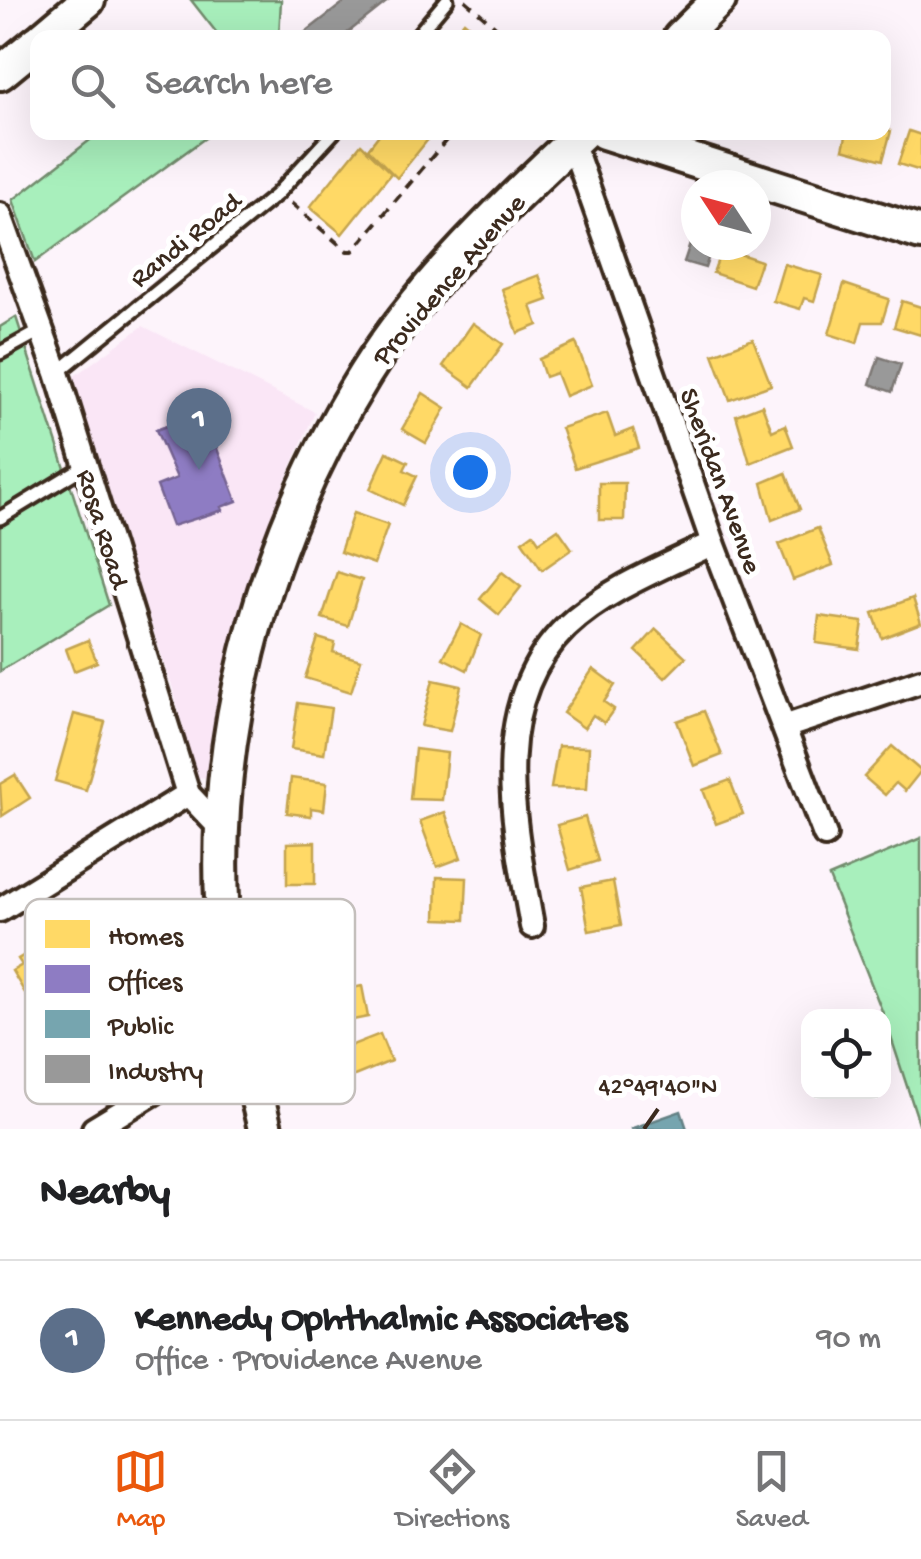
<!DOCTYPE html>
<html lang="en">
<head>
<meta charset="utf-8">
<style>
	body { margin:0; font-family:"Gochi Hand",sans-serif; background:#f2f2f2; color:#202124 }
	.controls { position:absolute; right:30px; bottom:30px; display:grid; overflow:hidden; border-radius:20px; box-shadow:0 10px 40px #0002 }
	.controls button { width:90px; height:90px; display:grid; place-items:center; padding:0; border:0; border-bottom:2px solid #e0e0e0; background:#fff; color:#202124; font:50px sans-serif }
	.compass { position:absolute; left:681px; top:170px; width:90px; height:90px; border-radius:50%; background:#fff; box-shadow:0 10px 40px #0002; rotate:306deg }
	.you { position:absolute; left:470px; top:472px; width:35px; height:35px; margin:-25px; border:8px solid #fff; border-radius:50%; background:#1a73e8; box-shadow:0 0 0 15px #1a73e833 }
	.badge { display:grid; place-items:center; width:65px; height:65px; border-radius:50%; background:#ea580c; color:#fff; font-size:32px; font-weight:700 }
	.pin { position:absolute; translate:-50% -82px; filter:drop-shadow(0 2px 5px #0008) }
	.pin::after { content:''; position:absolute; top:52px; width:35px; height:30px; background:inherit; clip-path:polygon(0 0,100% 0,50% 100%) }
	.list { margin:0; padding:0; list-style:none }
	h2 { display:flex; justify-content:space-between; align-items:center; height:130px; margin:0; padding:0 40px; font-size:42px }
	h2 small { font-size:32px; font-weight:400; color:#757577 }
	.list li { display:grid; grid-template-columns:65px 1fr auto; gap:30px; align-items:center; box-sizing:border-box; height:160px; padding:0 40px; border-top:2px solid #e0e0e0 }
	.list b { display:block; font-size:38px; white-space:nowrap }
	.list p { margin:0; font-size:32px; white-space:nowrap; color:#757577 }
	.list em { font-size:32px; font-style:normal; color:#757577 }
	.icon { flex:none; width:55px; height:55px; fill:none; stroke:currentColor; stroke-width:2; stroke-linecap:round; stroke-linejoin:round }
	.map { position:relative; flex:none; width:921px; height:1129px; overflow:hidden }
	.search { position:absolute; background:#fff; box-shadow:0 10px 40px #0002; left:30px; right:30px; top:30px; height:110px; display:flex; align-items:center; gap:25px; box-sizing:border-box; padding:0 35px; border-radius:20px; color:#757577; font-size:38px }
	.sheet { height:290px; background:#fff }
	nav { display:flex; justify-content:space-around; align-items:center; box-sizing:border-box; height:140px; border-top:2px solid #e0e0e0; background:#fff; font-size:28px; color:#757577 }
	nav a { display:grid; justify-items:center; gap:5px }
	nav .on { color:#ea580c }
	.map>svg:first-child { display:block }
	.built { fill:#fae6f6 }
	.green { fill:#a8efbc; stroke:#728c6d; stroke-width:2.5 }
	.homes { fill:#ffd966; stroke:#c4a450; stroke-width:2.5 }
	.offices { fill:#8e7cc3; stroke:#756392; stroke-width:2.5 }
	.public { fill:#76a5af; stroke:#648084; stroke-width:2.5 }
	.industry { fill:#999; stroke:#7d7874; stroke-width:2.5 }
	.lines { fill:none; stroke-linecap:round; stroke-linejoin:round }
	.lane-casing { stroke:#3b2a1e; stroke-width:19 }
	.street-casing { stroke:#3b2a1e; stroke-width:30 }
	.secondary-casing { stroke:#3b2a1e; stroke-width:40 }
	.path { stroke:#3b2a1e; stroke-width:4; stroke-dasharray:10 8; stroke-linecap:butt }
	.lane { stroke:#fff; stroke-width:11 }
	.street { stroke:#fff; stroke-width:22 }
	.secondary { stroke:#fff; stroke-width:32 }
	.ticks { fill:none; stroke:#3b2a1e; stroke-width:4 }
	.labels { text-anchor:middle; stroke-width:10; stroke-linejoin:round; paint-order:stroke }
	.street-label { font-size:28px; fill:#3b2a1e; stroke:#fff }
	.key { fill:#fff; stroke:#c4bfbc; stroke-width:2.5 }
	.key-label { font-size:28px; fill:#3b2a1e }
	.ticks-label { font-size:25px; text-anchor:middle; fill:#3b2a1e; stroke:#fff; stroke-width:10; stroke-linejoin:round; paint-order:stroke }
</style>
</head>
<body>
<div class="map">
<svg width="921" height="1129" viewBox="0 0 921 1129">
	<rect width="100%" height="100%" fill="#fdf4fb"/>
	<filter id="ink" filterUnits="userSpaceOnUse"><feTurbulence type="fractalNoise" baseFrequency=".01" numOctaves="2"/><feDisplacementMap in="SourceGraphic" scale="20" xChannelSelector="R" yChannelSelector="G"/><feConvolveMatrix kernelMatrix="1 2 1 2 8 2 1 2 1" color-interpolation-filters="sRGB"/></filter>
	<g filter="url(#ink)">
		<!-- built -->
		<path class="built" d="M143,326l172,86 -31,71 -35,105 -24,94 -14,96 -15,-1 -23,-88 -104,-309z"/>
		<!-- green -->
		<g class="green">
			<path d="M191,0h90l-2,37h-59z"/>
			<path d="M99,133h113l-177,129 -22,-62z"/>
			<path d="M16,317l93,288 -109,66v-344z"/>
			<path d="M921,838v291l-37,-113 -55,-139z"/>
		</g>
		<!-- homes -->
		<g class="homes">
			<path d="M464,21l20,17h-34z"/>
			<path d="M884,129l7,2 -8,29 -40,-11 4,-17z"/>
			<path d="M909,131l12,4v36l-23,-7z"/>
			<path d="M381,132h53l-37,46 -29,-29z"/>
			<path d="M361,144l30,29 -49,61 -32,-27z"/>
			<path d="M722,248l39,13 -9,25 -39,-13z"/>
			<path d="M784,264l38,11 -8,26 -10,-3 -4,11 -27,-8z"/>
			<path d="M539,275l9,25 -17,6 7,19 -20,8 -16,-44z"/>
			<path d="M844,284l45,15 -7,23h-19l-6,21 -28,-9z"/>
			<path d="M902,301l19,6v28l-27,-8z"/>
			<path d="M473,323l30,21 -31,43 -29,-21z"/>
			<path d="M753,339l18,46 -41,15 -17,-46z"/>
			<path d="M576,343l16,42 -27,11 -9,-23 -11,4 -6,-18z"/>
			<path d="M423,393l23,15 -20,35 -24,-14z"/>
			<path d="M762,405l10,26 13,-6 8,21 -43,17 -14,-48z"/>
			<path d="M607,413l8,23 18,-7 6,19 -64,20 -14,-40z"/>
			<path d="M387,452l21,10 -4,8 13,6 -14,29 -33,-16z"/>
			<path d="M786,473l14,36 -28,11 -10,-37z"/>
			<path d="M599,483h26l-1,37h-25z"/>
			<path d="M353,513l35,12 -14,39 -34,-12z"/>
			<path d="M818,528l15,37 -40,15 -14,-36z"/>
			<path d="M558,529l14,20 -30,21 -20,-29 11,-8 6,9z"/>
			<path d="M337,572l25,8 -14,46 -26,-8z"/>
			<path d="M502,572l19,15 -22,28 -19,-16z"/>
			<path d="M913,598l8,25 -39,15 -9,-25z"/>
			<path d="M819,616l44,6 -4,27 -43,-6z"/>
			<path d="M461,624l20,11 -14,35 -24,-12z"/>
			<path d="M656,629l30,28 -21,21 -29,-27z"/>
			<path d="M318,638l17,5 -2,9 28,8 -10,32 -46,-14z"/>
			<path d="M88,640l9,22 -23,9 -8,-22z"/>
			<path d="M593,669l22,16 -11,17 10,7 -10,14 -11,-8 -9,13 -21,-15z"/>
			<path d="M433,680l28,6 -11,45 -29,-5z"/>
			<path d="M298,703l33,5 -7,46 -33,-5z"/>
			<path d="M704,711l18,44 -28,11 -17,-45z"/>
			<path d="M74,714l31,8 -19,68 -31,-9z"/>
			<path d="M558,746l31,1 -2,42 -36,-1z"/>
			<path d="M892,746l29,25 -16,20 -9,-8 -11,12 -21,-18z"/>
			<path d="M415,749l32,4 -5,47 -32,-1z"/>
			<path d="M15,775l15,23 -28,18 -2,-32z"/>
			<path d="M291,778l36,5 -3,27 -13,-2v8l-24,-3z"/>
			<path d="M730,780l13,34 -27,10 -13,-34z"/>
			<path d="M445,812l16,46 -24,9 -17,-46z"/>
			<path d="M585,817l13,44 -28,9 -13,-45z"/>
			<path d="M315,842v42h-28v-41z"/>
			<path d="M437,877l30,1 -2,42 -29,-1z"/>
			<path d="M613,881l8,44 -32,6 -8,-44z"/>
			<path d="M36,948l7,12 16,-10 13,22 -44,26 -16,-27 10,-6 -4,-6z"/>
			<path d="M362,986l6,31 -66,13 -6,-30z"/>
			<path d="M380,1034l11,27 -71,29 -11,-28z"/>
		</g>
		<!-- offices -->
		<path class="offices" d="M203,412l34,89 -16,6 2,3 -51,16 -15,-40 20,-8 -21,-48z"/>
		<!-- public -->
		<path class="public" d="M681,1111l6,18h-57z"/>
		<!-- industry -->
		<g class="industry">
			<path d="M347,0h42l-48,38h-43z"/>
			<path d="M691,241l21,6 -7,21 -21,-6z"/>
			<path d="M879,357l22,7 -9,28 -22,-8z"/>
		</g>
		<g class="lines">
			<defs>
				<g id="lane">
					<path d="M415,38l32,-38"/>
					<path d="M0,353l42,-23"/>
					<path d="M57,373l219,-178 58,-63"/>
					<path d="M0,518l85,-52"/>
				</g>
				<g id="street">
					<path d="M572,142l141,401 112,292"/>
					<path d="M0,215l57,158 131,421 35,37"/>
					<path d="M787,726l134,-45"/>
					<path d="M0,910l188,-116"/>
					<path d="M532,926c-17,-97 -47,-220 34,-299 40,-38 98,-60 147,-84"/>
					<path d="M94,1129l148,-90"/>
				</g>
				<g id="secondary">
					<path d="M43,38l45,-38"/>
					<path d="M680,38l39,-38"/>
					<path d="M0,73l38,-31"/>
					<path d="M604,132l317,101"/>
					<path d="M265,1129c-14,-59 -32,-117 -39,-177 -22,-200 34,-409 139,-578 56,-90 141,-170 218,-242"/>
				</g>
			</defs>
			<!-- lane casing -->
			<use href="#lane" class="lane-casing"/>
			<!-- street casing -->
			<use href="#street" class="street-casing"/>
			<!-- secondary casing -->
			<use href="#secondary" class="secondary-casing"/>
			<!-- path -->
			<g class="path">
				<path d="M465,0l43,38"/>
				<path d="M291,203l56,48h6l100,-119"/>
			</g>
			<!-- lane -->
			<use href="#lane" class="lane"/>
			<!-- street -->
			<use href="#street" class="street"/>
			<!-- secondary -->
			<use href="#secondary" class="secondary"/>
		</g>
	</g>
	<!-- ticks -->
	<path class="ticks" d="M644,1129l14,-20"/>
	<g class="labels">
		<!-- street labels -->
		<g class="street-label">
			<text transform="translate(184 238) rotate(-39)" y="10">Randi Road</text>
			<text transform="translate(447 278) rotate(-49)" y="10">Providence Avenue</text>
			<text transform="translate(723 480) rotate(70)" y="10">Sheridan Avenue</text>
			<text transform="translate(105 528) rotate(73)" y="10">Rosa Road</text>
		</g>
	</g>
	<!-- legend -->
	<rect x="25" y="899" width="330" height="205" rx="15" class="key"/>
	<rect x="45" y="920" width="45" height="28" fill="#ffd966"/>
	<rect x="45" y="965" width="45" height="28" fill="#8e7cc3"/>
	<rect x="45" y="1010" width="45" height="28" fill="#76a5af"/>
	<rect x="45" y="1055" width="45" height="28" fill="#999"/>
	<g class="key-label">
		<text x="108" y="944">Homes</text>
		<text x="108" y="989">Offices</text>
		<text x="108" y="1034">Public</text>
		<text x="108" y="1079">Industry</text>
	</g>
	<g class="ticks-label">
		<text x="658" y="1093">42°49'40"N</text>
	</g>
</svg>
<div class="controls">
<button><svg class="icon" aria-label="locate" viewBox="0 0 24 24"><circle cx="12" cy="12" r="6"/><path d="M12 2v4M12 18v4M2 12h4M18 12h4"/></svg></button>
</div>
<svg class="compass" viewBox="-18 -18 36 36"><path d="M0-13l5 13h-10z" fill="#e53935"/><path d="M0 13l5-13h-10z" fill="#757577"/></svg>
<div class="you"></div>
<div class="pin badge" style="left:199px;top:470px;background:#5c6f8a">1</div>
<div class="search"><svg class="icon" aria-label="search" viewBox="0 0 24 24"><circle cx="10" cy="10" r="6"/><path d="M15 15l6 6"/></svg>Search here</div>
</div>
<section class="sheet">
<h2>Nearby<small></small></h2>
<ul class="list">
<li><span class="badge" style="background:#5c6f8a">1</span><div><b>Kennedy Ophthalmic Associates</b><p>Office · Providence Avenue</p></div><em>90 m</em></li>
</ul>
</section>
<nav>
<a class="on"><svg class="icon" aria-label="map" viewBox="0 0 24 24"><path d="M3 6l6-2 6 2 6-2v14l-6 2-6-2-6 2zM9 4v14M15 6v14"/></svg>Map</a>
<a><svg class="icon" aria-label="directions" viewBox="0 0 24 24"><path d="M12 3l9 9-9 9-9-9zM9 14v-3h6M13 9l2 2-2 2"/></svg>Directions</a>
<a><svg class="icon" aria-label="saved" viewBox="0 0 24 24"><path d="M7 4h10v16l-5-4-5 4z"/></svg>Saved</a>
</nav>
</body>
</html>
